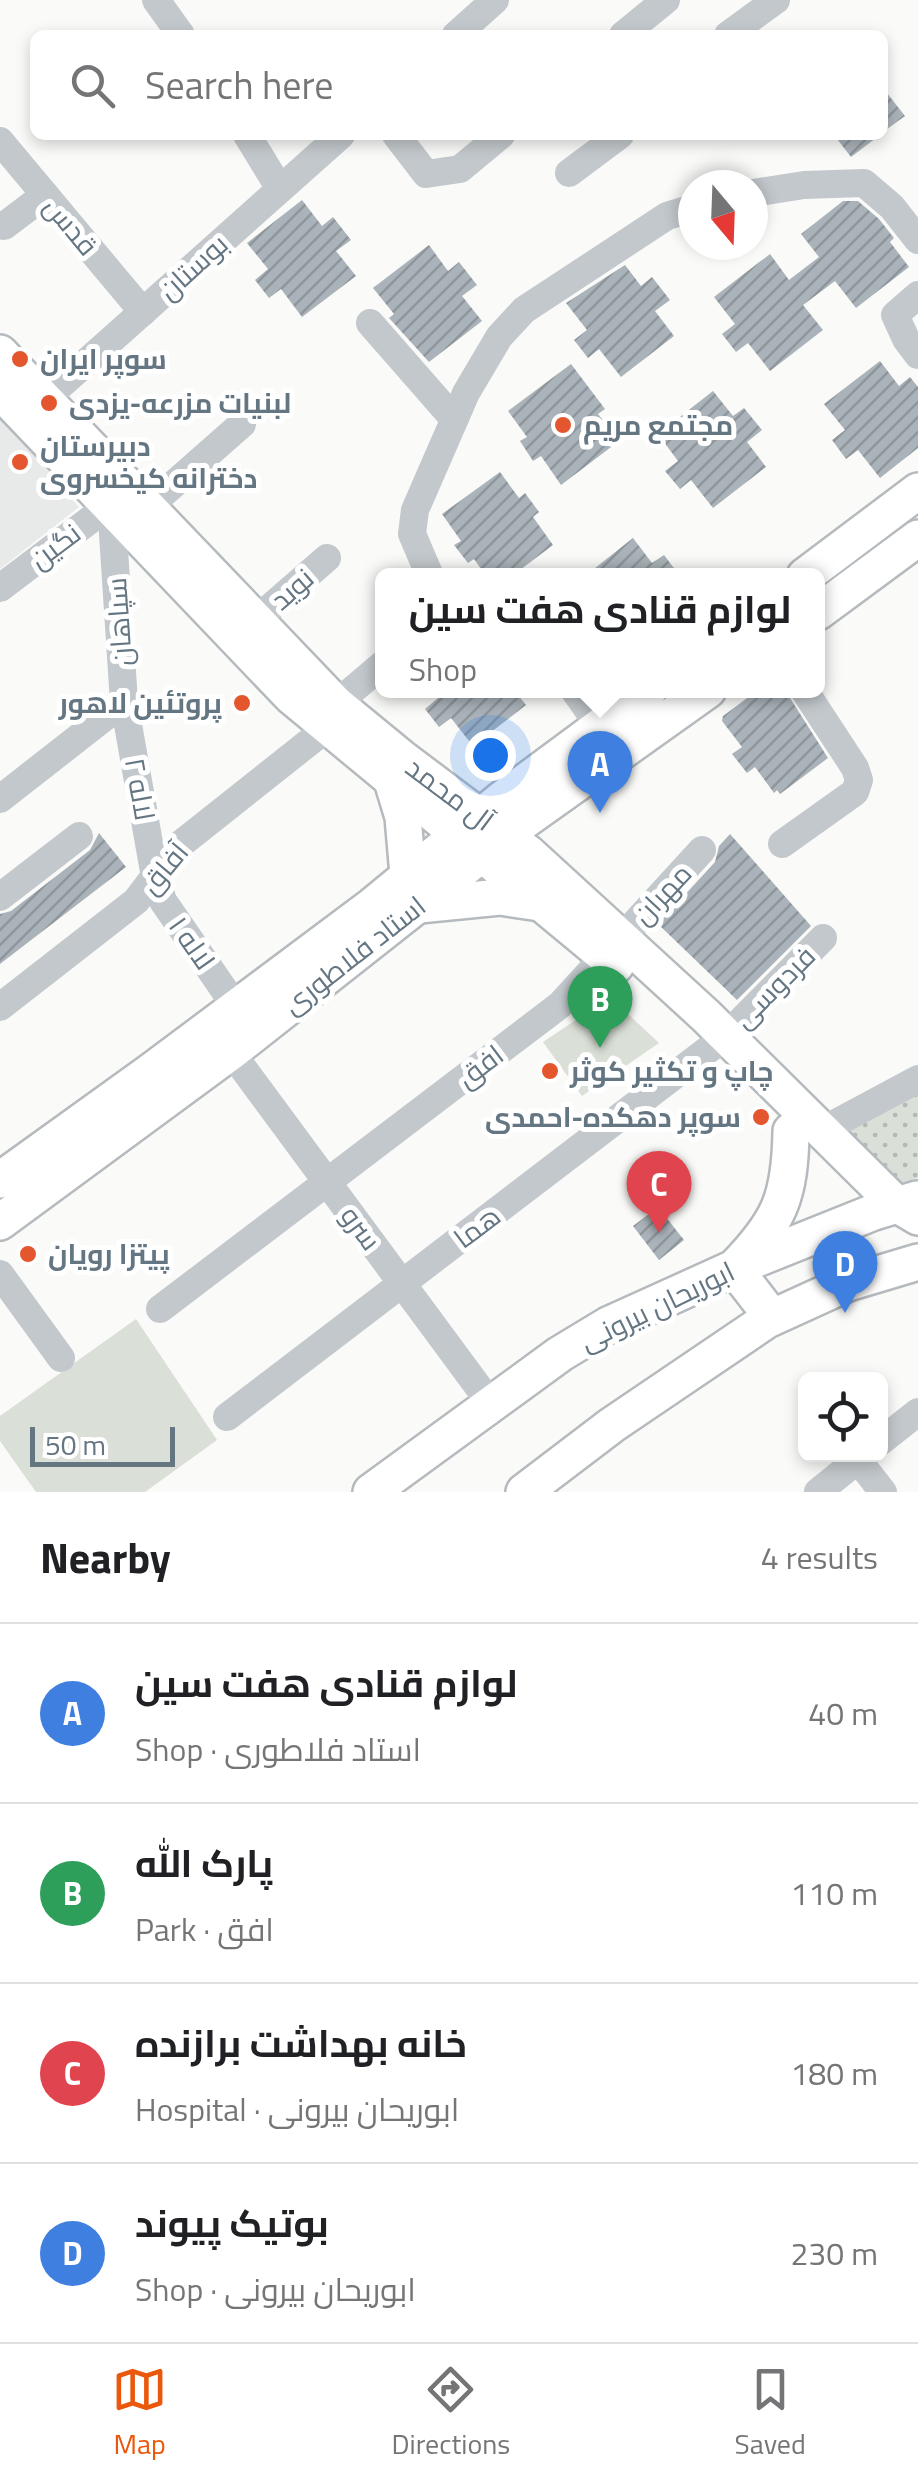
<!DOCTYPE html>
<html lang="en">
<head>
<meta charset="utf-8">
<style>
	body { margin:0; font-family:"Titillium Web",Cairo,sans-serif; background:#f2f2f2; color:#202124 }
	.controls { position:absolute; right:30px; bottom:30px; display:grid; overflow:hidden; border-radius:15px; box-shadow:0 5px 15px #0003 }
	.controls button { width:90px; height:90px; display:grid; place-items:center; padding:0; border:0; border-bottom:2px solid #e0e0e0; background:#fff; color:#202124; font:50px sans-serif }
	.compass { position:absolute; left:678px; top:170px; width:90px; height:90px; border-radius:50%; background:#fff; box-shadow:0 5px 15px #0003; rotate:161deg }
	.scale { position:absolute; left:30px; bottom:25px; width:145px; box-sizing:border-box; padding-left:10px; border:5px solid #657683; border-top:0; font-size:28px; line-height:35px; white-space:nowrap; color:#657683; -webkit-text-stroke:8px #fff; paint-order:stroke }
	.you { position:absolute; left:490px; top:755px; width:35px; height:35px; margin:-25px; border:8px solid #fff; border-radius:50%; background:#1a73e8; box-shadow:0 0 0 15px #1a73e833 }
	.badge { display:grid; place-items:center; width:65px; height:65px; border-radius:50%; background:#ea580c; color:#fff; font-size:32px; font-weight:700 }
	.pin { position:absolute; translate:-50% -82px; filter:drop-shadow(0 2px 5px #0008) }
	.pin::after { content:''; position:absolute; top:52px; width:35px; height:30px; background:inherit; clip-path:polygon(0 0,100% 0,50% 100%) }
	.popup { position:absolute; left:375px; top:568px; width:450px; height:130px; box-sizing:border-box; display:grid; place-content:center; border-radius:15px; background:#fff; filter:drop-shadow(0 2px 8px #0005); font-size:32px; white-space:nowrap; color:#757577 }
	.popup b { font-size:38px; color:#202124 }
	.popup::after { content:''; position:absolute; left:50%; top:100%; margin-left:-20px; border:20px solid transparent; border-top-color:#fff }
	.list { margin:0; padding:0; list-style:none }
	h2 { display:flex; justify-content:space-between; align-items:center; height:130px; margin:0; padding:0 40px; font-size:42px }
	h2 small { font-size:32px; font-weight:400; color:#757577 }
	.list li { display:grid; grid-template-columns:65px 1fr auto; gap:30px; align-items:center; box-sizing:border-box; height:180px; padding:0 40px; border-top:2px solid #e0e0e0 }
	.list b { display:block; font-size:38px; white-space:nowrap }
	.list p { margin:0; font-size:32px; white-space:nowrap; color:#757577 }
	.list em { font-size:32px; font-style:normal; color:#757577 }
	.icon { flex:none; width:55px; height:55px; fill:none; stroke:currentColor; stroke-width:2; stroke-linecap:round; stroke-linejoin:round }
	.map { position:relative; flex:none; width:918px; height:1492px; overflow:hidden }
	.search { position:absolute; background:#fff; box-shadow:0 5px 15px #0003; left:30px; right:30px; top:30px; height:110px; display:flex; align-items:center; gap:25px; box-sizing:border-box; padding:0 35px; border-radius:15px; color:#757577; font-size:38px }
	.sheet { height:850px; background:#fff }
	nav { display:flex; justify-content:space-around; align-items:center; box-sizing:border-box; height:140px; border-top:2px solid #e0e0e0; background:#fff; font-size:28px; color:#757577 }
	nav a { display:grid; justify-items:center; gap:5px }
	nav .on { color:#ea580c }
	.map>svg:first-child { display:block }
	.built { fill:#e8e9e9 }
	.grass { fill:url(#grass-dots) }
	.park { fill:#dadfd7 }
	.building { fill:url(#building-hatch) }
	.lines { fill:none; stroke-linecap:round; stroke-linejoin:round }
	.major-casing { stroke:#b5babe; stroke-width:40 }
	.minor { stroke:#c3c8cc; stroke-width:28 }
	.major { stroke:#fff; stroke-width:35 }
	.poi-dot { fill:#e4572e; stroke:#fff; stroke-width:4 }
	.labels { text-anchor:middle; stroke-width:10; stroke-linejoin:round; paint-order:stroke }
	.street-label { font-size:28px; fill:#657683; stroke:#fff }
	.poi-label { font-size:28px; font-weight:bold; fill:#657683; stroke:#fff; text-anchor:start }
</style>
</head>
<body>
<div class="map">
<svg width="918" height="1492" viewBox="0 0 918 1492">
	<defs>
		<pattern id="grass-dots" width="8" height="8" patternUnits="userSpaceOnUse" patternTransform="scale(2.5)"><rect width="8" height="8" fill="#dadfd7"/><path d="M2 2h.1M6 6h.1" fill="none" stroke="#b4b9b4" stroke-width="1.8" stroke-linecap="round"/></pattern>
		<pattern id="building-hatch" width="6" height="6" patternUnits="userSpaceOnUse" patternTransform="scale(2.5)"><rect width="6" height="6" fill="#aab3b9"/><path d="M-1 1l2-2M0 6l6-6M5 7l2-2" fill="none" stroke="#8e969c"/></pattern>
	</defs>
	<rect width="100%" height="100%" fill="#fafaf8"/>
	<!-- built -->
	<path class="built" d="M0,416l79,91 -79,62z"/>
	<!-- grass -->
	<path class="grass" d="M918,1090v88l-18,5 -54,-52z"/>
	<!-- park -->
	<g class="park">
		<path d="M610,997l49,46 -77,53 -39,-54z"/>
		<path d="M136,1319l81,121 -72,52h-109l-36,-51v-25z"/>
	</g>
	<!-- building -->
	<g class="building">
		<path d="M883,88l22,28 -22,16z"/>
		<path d="M834,135h46l-29,22z"/>
		<path d="M302,200l20,26 11,-9 18,23 -15,11 20,25 -54,41 -21,-28 -12,9 -14,-18 13,-11 -21,-26z"/>
		<path d="M843,201h15l21,18 15,19 -4,4 19,25 -53,41 -21,-27 -32,24 20,25 -53,41 -22,-28 -12,9 -14,-18 13,-10 -21,-27 56,-43 19,26 30,-23 -18,-23z"/>
		<path d="M429,245l19,26 11,-9 18,23 -15,11 20,25 -53,41 -40,-44 5,-4 -21,-26z"/>
		<path d="M625,265l16,21 11,-9 18,23 -15,11 19,25 -53,41 -22,-28 -11,9 -14,-18 13,-10 -21,-27z"/>
		<path d="M880,361l19,25 11,-9 8,10v61l-38,30 -22,-28 -12,9 -14,-19 13,-10 -21,-26z"/>
		<path d="M571,364l34,45 -7,5 21,27 -58,44 -20,-29 -8,5 -13,-20 7,-4 -19,-26z"/>
		<path d="M713,391l20,25 11,-8 18,22 -15,12 19,25 -53,41 -22,-28 -11,9 -15,-18 13,-10 -20,-27z"/>
		<path d="M500,472l19,26 6,-5 14,19 -6,5 20,28 -41,31h-26l-12,-17 -6,4 -14,-18 7,-4 -19,-27z"/>
		<path d="M633,538l19,25 12,-8 16,21h-95z"/>
		<path d="M432,690h82l12,15 -53,41 -22,-28 -12,9 -14,-18 13,-11z"/>
		<path d="M758,690h27l43,68 -48,36 -3,-4 -3,3 -19,-26 -8,6 -15,-19 10,-7 -20,-26 1,-5z"/>
		<path d="M99,833l27,34 -126,97v-50l11,-3 79,-61z"/>
		<path d="M730,834l81,92 -74,74 -79,-76 57,-62 4,-16z"/>
		<path d="M658,1207l26,33 -25,20 -26,-34z"/>
	</g>
	<g class="lines">
		<defs>
			<g id="major">
				<path d="M0,353l336,351 67,55 125,94 178,163 190,188 22,13"/>
				<path d="M0,391l291,305 325,269"/>
				<path d="M805,576l113,-85"/>
				<path d="M818,612l100,-74"/>
				<path d="M393,784l10,33 5,58"/>
				<path d="M419,905l81,-8 40,6"/>
				<path d="M0,1180l150,-108 222,-166 130,-107 147,-109"/>
				<path d="M0,1222l231,-170 293,-231 184,-131"/>
				<path d="M772,1317l-38,-49c46,-47 56,-71 57,-137"/>
				<path d="M371,1492l189,-138 48,-29 126,-57 140,-56 43,-13"/>
				<path d="M524,1492l88,-67 155,-105 81,-37 70,-21"/>
			</g>
		</defs>
		<!-- major casing -->
		<use href="#major" class="major-casing"/>
		<!-- minor -->
		<g class="minor">
			<path d="M156,0l25,35"/>
			<path d="M456,35l39,-35"/>
			<path d="M623,35l43,-35"/>
			<path d="M728,35l48,-35"/>
			<path d="M247,135l33,54"/>
			<path d="M396,135l30,39 34,-5 41,-34"/>
			<path d="M0,141l143,171"/>
			<path d="M569,173l51,-38"/>
			<path d="M753,193l51,-8 60,-2 28,24 26,33"/>
			<path d="M4,226l41,-31"/>
			<path d="M918,295l-23,20 11,24 12,16"/>
			<path d="M370,323l84,96"/>
			<path d="M45,399l296,-264"/>
			<path d="M149,506l93,-82"/>
			<path d="M430,576l-18,-42 3,-24 51,-117 33,-56 25,-27 143,-94 26,-8"/>
			<path d="M0,588l111,-84"/>
			<path d="M257,619l70,-61"/>
			<path d="M574,690l26,37"/>
			<path d="M124,702l31,175 8,24 73,106"/>
			<path d="M336,704l46,-39"/>
			<path d="M0,799l124,-97 -13,-198"/>
			<path d="M782,844l73,-52 4,-12 -4,-12 -51,-78"/>
			<path d="M0,897l79,-61"/>
			<path d="M0,1007l136,-106 41,-54 150,-119"/>
			<path d="M231,1052l260,352"/>
			<path d="M821,1131l97,-52"/>
			<path d="M0,1274l61,84"/>
			<path d="M160,1309l400,-304 142,-155"/>
			<path d="M227,1417l499,-381 97,-98"/>
			<path d="M880,1442l38,-30"/>
			<path d="M858,1460l25,32"/>
			<path d="M818,1492l47,-38"/>
		</g>
		<!-- major -->
		<use href="#major" class="major"/>
	</g>
	<!-- markers -->
	<g class="poi-dot">
		<circle cx="20" cy="359" r="10"/>
		<circle cx="49" cy="403" r="10"/>
		<circle cx="563" cy="425" r="10"/>
		<circle cx="20" cy="462" r="10"/>
		<circle cx="242" cy="703" r="10"/>
		<circle cx="550" cy="1071" r="10"/>
		<circle cx="761" cy="1117" r="10"/>
		<circle cx="28" cy="1254" r="10"/>
	</g>
	<g class="labels">
		<!-- street labels -->
		<g class="street-label">
			<text transform="translate(71 226) rotate(50)" y="10">قدس</text>
			<text transform="translate(193 267) rotate(-42)" y="10">بوستان</text>
			<text transform="translate(55 546) rotate(-37)" y="10">نگین</text>
			<text transform="translate(292 589) rotate(-41)" y="10">نوید</text>
			<text transform="translate(119 622) rotate(-94)" y="10">سپاهان</text>
			<text transform="translate(140 789) rotate(80)" y="10">لاله ۲</text>
			<text transform="translate(450 794) rotate(37)" y="10">آل محمد</text>
			<text transform="translate(164 868) rotate(-50)" y="10">آفاق</text>
			<text transform="translate(662 894) rotate(-47)" y="10">مهران</text>
			<text transform="translate(192 943) rotate(55)" y="10">لاله ۱</text>
			<text transform="translate(354 955) rotate(-38)" y="10">استاد فلاطوری</text>
			<text transform="translate(774 987) rotate(-45)" y="10">فردوسی</text>
			<text transform="translate(480 1066) rotate(-37)" y="10">افق</text>
			<text transform="translate(477 1227) rotate(-37)" y="10">هما</text>
			<text transform="translate(361 1228) rotate(54)" y="10">سرو</text>
			<text transform="translate(657 1306) rotate(-26)" y="10">ابوریحان بیرونی</text>
		</g>
		<!-- poi labels -->
		<g class="poi-label">
			<text x="40" y="369">سوپر ایران</text>
			<text x="69" y="413">لبنیات مزرعه-یزدی</text>
			<text x="583" y="435">مجتمع مریم</text>
			<text x="40" y="456">دبیرستان<tspan x="40" dy="32">دخترانه کیخسروی</tspan></text>
			<text x="222" y="713" text-anchor="end">پروتئین لاهور</text>
			<text x="570" y="1081">چاپ و تکثیر کوثر</text>
			<text x="741" y="1127" text-anchor="end">سوپر دهکده-احمدی</text>
			<text x="48" y="1264">پیتزا رویان</text>
		</g>
	</g>
</svg>
<div class="controls">
<button><svg class="icon" aria-label="locate" viewBox="0 0 24 24"><circle cx="12" cy="12" r="6"/><path d="M12 2v4M12 18v4M2 12h4M18 12h4"/></svg></button>
</div>
<svg class="compass" viewBox="-18 -18 36 36"><path d="M0-13l5 13h-10z" fill="#e53935"/><path d="M0 13l5-13h-10z" fill="#757577"/></svg>
<div class="scale">50 m</div>
<div class="you"></div>
<div class="pin badge" style="left:600px;top:813px;background:#3f7fe0">A</div>
<div class="popup"><b>لوازم قنادی هفت سین</b>Shop</div>
<div class="pin badge" style="left:600px;top:1048px;background:#2e9e5b">B</div>
<div class="pin badge" style="left:659px;top:1233px;background:#e0444e">C</div>
<div class="pin badge" style="left:845px;top:1313px;background:#3f7fe0">D</div>
<div class="search"><svg class="icon" aria-label="search" viewBox="0 0 24 24"><circle cx="10" cy="10" r="6"/><path d="M15 15l6 6"/></svg>Search here</div>
</div>
<section class="sheet">
<h2>Nearby<small>4 results</small></h2>
<ul class="list">
<li><span class="badge" style="background:#3f7fe0">A</span><div><b>لوازم قنادی هفت سین</b><p>Shop · استاد فلاطوری</p></div><em>40 m</em></li>
<li><span class="badge" style="background:#2e9e5b">B</span><div><b>پارک الله</b><p>Park · افق</p></div><em>110 m</em></li>
<li><span class="badge" style="background:#e0444e">C</span><div><b>خانه بهداشت برازنده</b><p>Hospital · ابوریحان بیرونی</p></div><em>180 m</em></li>
<li><span class="badge" style="background:#3f7fe0">D</span><div><b>بوتیک پیوند</b><p>Shop · ابوریحان بیرونی</p></div><em>230 m</em></li>
</ul>
</section>
<nav>
<a class="on"><svg class="icon" aria-label="map" viewBox="0 0 24 24"><path d="M3 6l6-2 6 2 6-2v14l-6 2-6-2-6 2zM9 4v14M15 6v14"/></svg>Map</a>
<a><svg class="icon" aria-label="directions" viewBox="0 0 24 24"><path d="M12 3l9 9-9 9-9-9zM9 14v-3h6M13 9l2 2-2 2"/></svg>Directions</a>
<a><svg class="icon" aria-label="saved" viewBox="0 0 24 24"><path d="M7 4h10v16l-5-4-5 4z"/></svg>Saved</a>
</nav>
</body>
</html>
